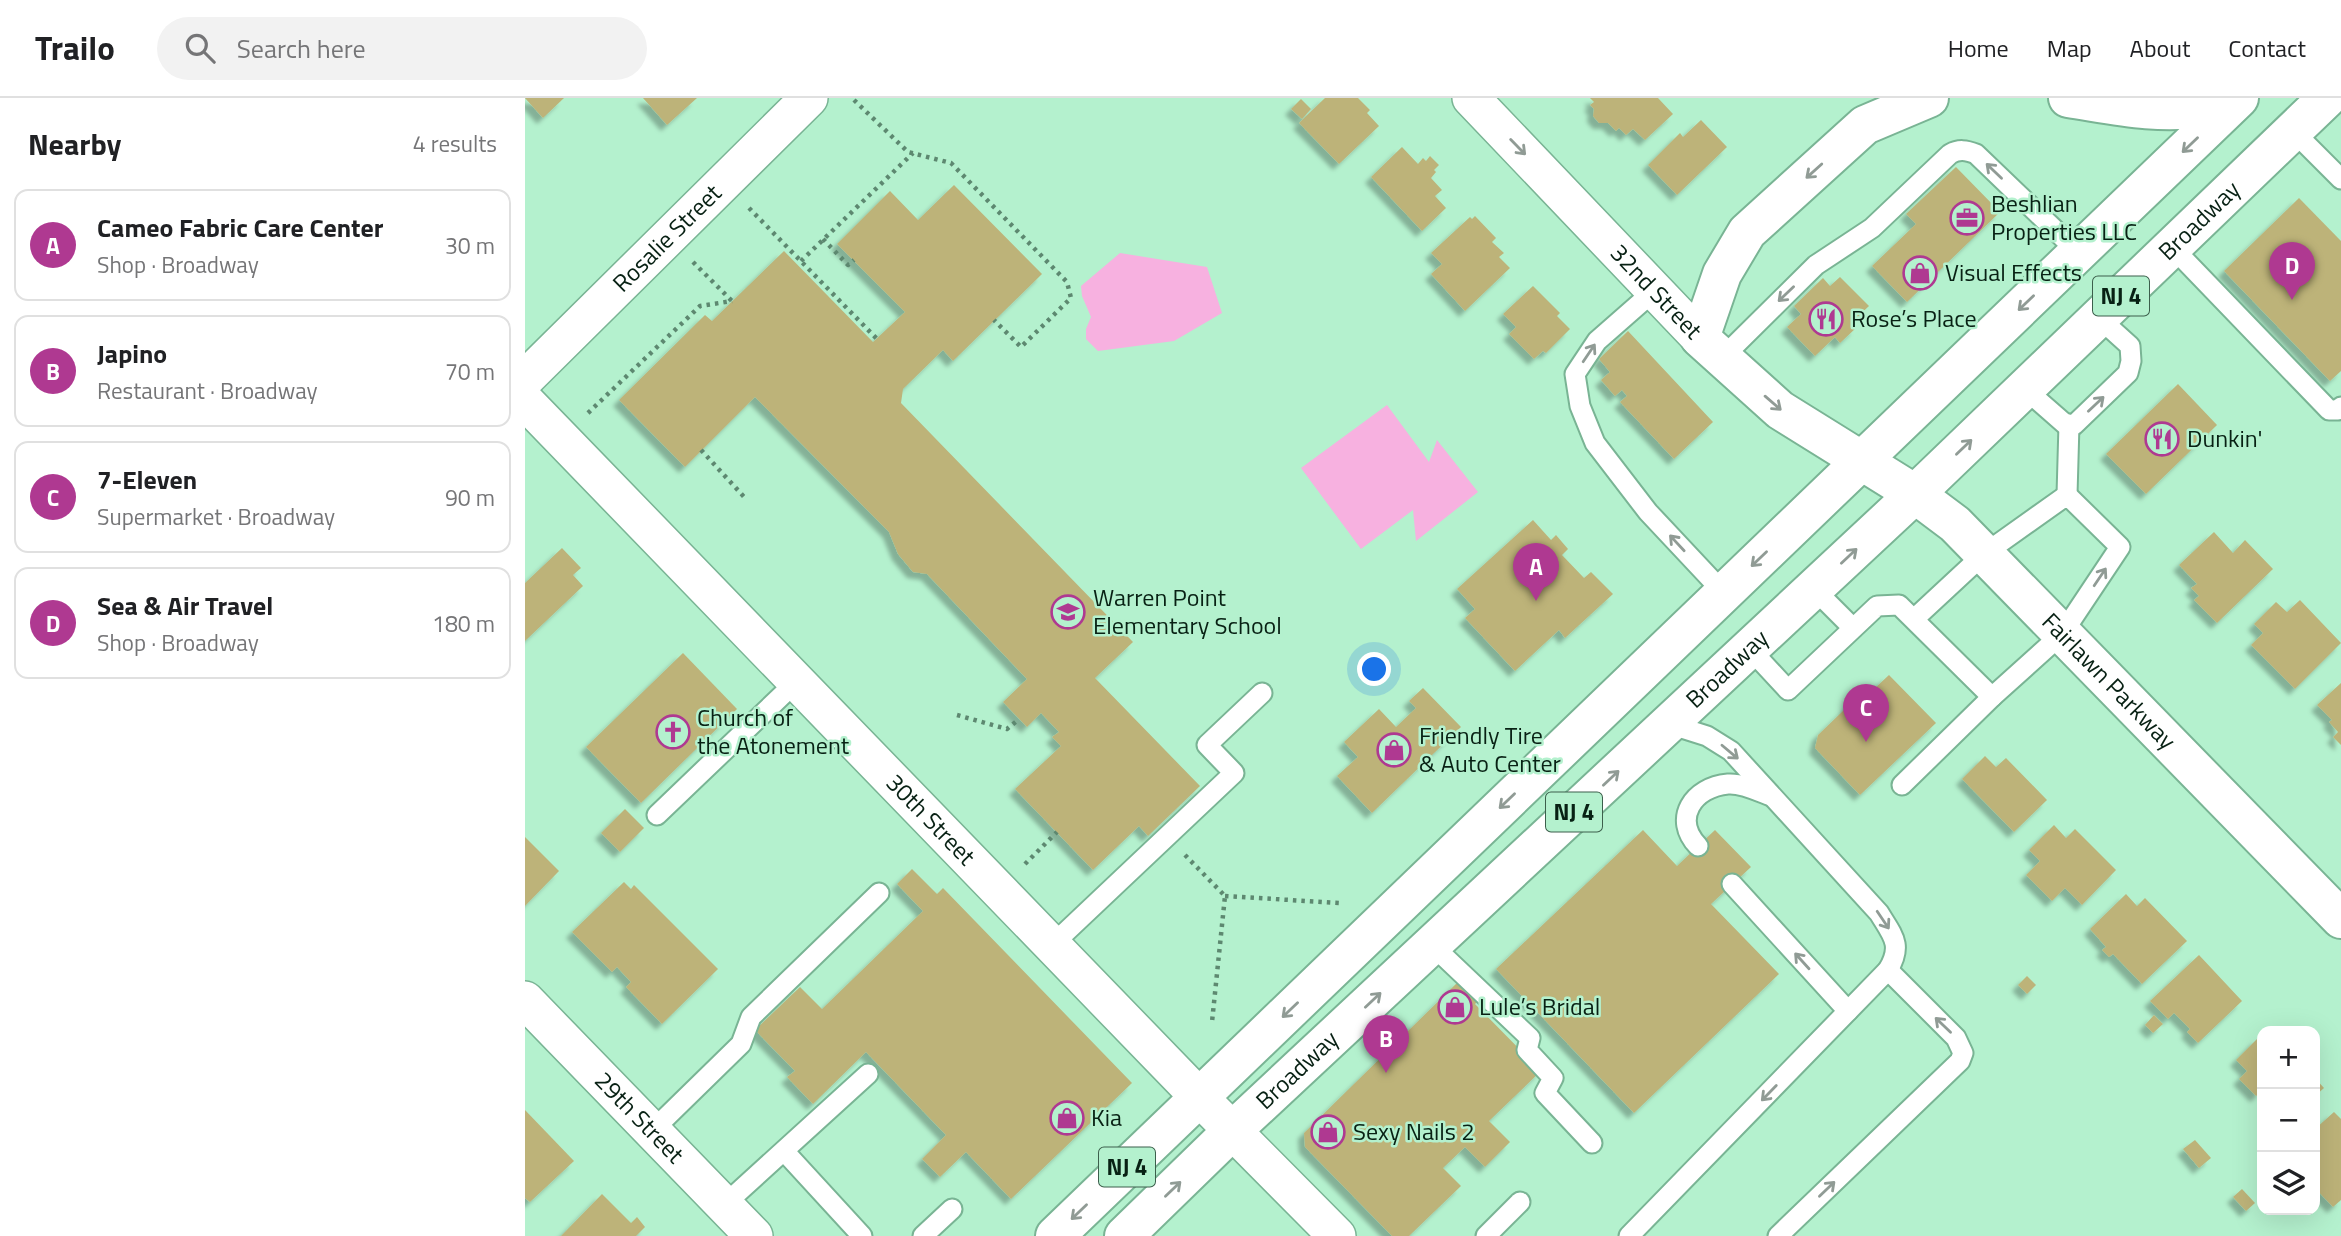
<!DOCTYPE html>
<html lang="en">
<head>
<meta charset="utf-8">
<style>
	body { margin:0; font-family:"Titillium Web",sans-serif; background:#f2f2f2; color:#202124 }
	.controls { position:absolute; right:21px; bottom:21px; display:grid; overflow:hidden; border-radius:14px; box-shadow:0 7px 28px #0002 }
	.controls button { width:63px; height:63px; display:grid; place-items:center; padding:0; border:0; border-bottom:2px solid #e0e0e0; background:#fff; color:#202124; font:35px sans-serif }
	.you { position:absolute; left:850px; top:572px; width:24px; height:24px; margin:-18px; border:5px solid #fff; border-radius:50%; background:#1a73e8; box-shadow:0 0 0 10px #1a73e833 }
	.badge { display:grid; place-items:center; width:46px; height:46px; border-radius:50%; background:#af3991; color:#fff; font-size:23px; font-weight:700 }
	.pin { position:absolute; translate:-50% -58px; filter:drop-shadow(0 2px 4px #0008) }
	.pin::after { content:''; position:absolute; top:37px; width:24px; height:21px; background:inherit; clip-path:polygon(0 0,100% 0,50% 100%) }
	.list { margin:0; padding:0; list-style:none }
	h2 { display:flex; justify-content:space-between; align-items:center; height:91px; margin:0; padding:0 28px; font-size:30px }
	h2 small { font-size:23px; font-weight:400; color:#757577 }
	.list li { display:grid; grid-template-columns:46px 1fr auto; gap:21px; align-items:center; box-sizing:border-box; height:112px; margin:0 14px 14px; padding:0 14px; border:2px solid #e0e0e0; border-radius:14px }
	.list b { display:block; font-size:26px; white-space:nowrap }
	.list p { margin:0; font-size:23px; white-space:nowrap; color:#757577 }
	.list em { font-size:23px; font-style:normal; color:#757577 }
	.icon { flex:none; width:38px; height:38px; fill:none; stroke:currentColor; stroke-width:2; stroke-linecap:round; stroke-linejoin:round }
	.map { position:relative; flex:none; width:1816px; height:1138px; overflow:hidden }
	header { display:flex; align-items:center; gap:42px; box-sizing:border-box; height:98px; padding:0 35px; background:#fff; border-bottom:2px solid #e0e0e0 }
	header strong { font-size:33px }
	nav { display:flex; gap:38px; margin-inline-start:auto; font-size:24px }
	.search { width:490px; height:63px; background:#f2f2f2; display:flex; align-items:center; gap:18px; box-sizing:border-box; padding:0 24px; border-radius:38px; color:#757577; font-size:26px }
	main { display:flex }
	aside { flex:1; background:#fff }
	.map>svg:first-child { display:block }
	.green { fill:#f7b1e0 }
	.building { fill:#bdb379; filter:url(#shadow) }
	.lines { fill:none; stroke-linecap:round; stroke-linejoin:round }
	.lane-casing { stroke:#79b494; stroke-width:23 }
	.street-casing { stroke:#79b494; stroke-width:40 }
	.secondary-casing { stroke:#79b494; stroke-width:42 }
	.primary-casing { stroke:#79b494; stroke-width:42 }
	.path { stroke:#5d8870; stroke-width:4.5; stroke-dasharray:3.5 5; stroke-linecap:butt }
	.lane { stroke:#fff; stroke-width:19 }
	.street { stroke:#fff; stroke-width:37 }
	.secondary { stroke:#fff; stroke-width:38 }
	.primary { stroke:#fff; stroke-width:38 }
	.oneway { stroke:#909b95 }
	.labels { text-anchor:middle; stroke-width:5; stroke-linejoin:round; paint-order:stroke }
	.shield { fill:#b4f1ce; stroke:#3c5f4c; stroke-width:2 }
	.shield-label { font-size:23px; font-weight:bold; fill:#082114 }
	.poi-label { font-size:24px; fill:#082114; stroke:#b4f1ce; text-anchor:start }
	.street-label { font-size:24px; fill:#082114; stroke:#b4f1ce }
</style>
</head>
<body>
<header>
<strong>Trailo</strong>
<div class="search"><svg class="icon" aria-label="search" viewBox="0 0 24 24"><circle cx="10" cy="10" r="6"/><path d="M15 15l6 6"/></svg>Search here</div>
<nav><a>Home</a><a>Map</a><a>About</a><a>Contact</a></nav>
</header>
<main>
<aside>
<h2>Nearby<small>4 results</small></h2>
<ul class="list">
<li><span class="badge">A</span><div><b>Cameo Fabric Care Center</b><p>Shop · Broadway</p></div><em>30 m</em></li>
<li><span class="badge">B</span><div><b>Japino</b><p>Restaurant · Broadway</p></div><em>70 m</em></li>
<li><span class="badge">C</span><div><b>7-Eleven</b><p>Supermarket · Broadway</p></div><em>90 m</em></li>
<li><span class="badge">D</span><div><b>Sea &amp; Air Travel</b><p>Shop · Broadway</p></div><em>180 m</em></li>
</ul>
</aside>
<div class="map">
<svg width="1816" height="1138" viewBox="0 0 1816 1138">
	<defs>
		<filter id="shadow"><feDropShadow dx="-6" dy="6" stdDeviation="2" flood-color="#0004"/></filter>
	</defs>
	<rect width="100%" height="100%" fill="#b4f1ce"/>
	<!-- green -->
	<g class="green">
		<path d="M595,155l87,14 15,46 -48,28 -76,10 -12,-12v-10l5,-12 -9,-21 -1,-10z"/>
		<path d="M862,307l42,57 8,-22 41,52 -62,49 -3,-31 -52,39 -60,-81z"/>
	</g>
	<!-- building -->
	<g class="building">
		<path d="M0,0h39l-21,20z"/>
		<path d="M118,0h54l-30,27z"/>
		<path d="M800,0h33l12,12 -3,3 12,13 -40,38 -40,-41z"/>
		<path d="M1065,0h68l15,16 -28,26 -12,-11 -7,6 -7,-7 -3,3 -8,-8h-9l-6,-7 1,-7 -4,-4 4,-3z"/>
		<path d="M776,1l10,10 -9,10 -11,-10z"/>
		<path d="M1176,22l26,27 -50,48 -29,-30 32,-32 3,4z"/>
		<path d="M877,49l16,17 5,-6 3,3 4,-5 9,9 -5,5 2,2 -5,6 11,12 -7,6 11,12 -24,23 -51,-54z"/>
		<path d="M1431,69l44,45 -93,90 -35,-36 44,-42 -10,-10z"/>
		<path d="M429,87l88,89 -89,87 -10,-11 -40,39 -2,14 232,239 -38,36 105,108 -52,50 -9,-10 -46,44 -78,-81 46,-43 -9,-9 7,-5 -18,-19 -14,14 -24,-25 24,-23 -100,-105 -14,-2 -15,-18 -9,-22 -134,-135 -70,70 -66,-67 86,-85 7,6 72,-70 89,91 32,-30 -68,-68 53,-53 28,29z"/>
		<path d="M1774,100l42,43v130l-11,10 -106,-110z"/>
		<path d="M950,118l21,22 -4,4 12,11 -5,4 11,11 -45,43 -34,-37 11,-10 -11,-11 39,-36 2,2z"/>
		<path d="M1315,179l29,29 -18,17 5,5 -16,15 -5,-6 -20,19 -28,-29 14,-13 -7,-8 29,-28 7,8z"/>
		<path d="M1008,188l27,27 -3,3 13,13 -24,24 -3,-2 -9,8 -25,-25 7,-7 -13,-13z"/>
		<path d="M1103,233l85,91 -39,37 -54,-57 7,-6 -5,-6 -7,6 -14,-16 9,-8 -11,-13z"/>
		<path d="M1653,286l39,41 -71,69 -40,-40z"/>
		<path d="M1008,422l18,20 5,-5 12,14 -6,6 22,23 7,-6 22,22 -48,44 -6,-8 -44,41 -50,-53 10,-9 -18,-20z"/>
		<path d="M1689,434l19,21 12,-13 28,29 -56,54 -23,-23 5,-4 -8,-8 6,-4 -18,-19z"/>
		<path d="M37,450l19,20 -8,7 10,11 -58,55v-58z"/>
		<path d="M1775,502l41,43 -46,46 -44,-44 12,-12 -9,-9 22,-22 11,10z"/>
		<path d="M158,555l54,56 -96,94 -55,-56z"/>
		<path d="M1364,577l47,48 -76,72 -45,-47 3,-13 52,-50 4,4z"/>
		<path d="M1816,585v62l-8,-8 5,-5 -9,-10 3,-2 -15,-15z"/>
		<path d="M898,590l38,39 -89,86 -35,-37 21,-19 -14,-15 35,-33 17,18 20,-19 -7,-7z"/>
		<path d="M1460,658l11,11 10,-9 41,42 -33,32 -52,-53z"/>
		<path d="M100,711l19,19 -24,24 -19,-19z"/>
		<path d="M1529,727l12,13 9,-9 41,41 -34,35 -17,-17 -13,13 -26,-26 14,-14 -11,-11z"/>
		<path d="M1118,732l34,36 38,-36 36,37 -40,37 68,70 -145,139 -138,-144z"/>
		<path d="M0,739l34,34 -34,35z"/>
		<path d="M387,771l25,25 6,-6 189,195 -121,116 -45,-47 -26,25 -18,-18 24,-24 -80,-83 -53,52 -26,-27 8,-6 -40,-41 45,-43 22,22 101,-98 -26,-27z"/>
		<path d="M99,784l7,7 3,-4 84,84 -56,55 -36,-37 5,-5 -14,-15 -5,5 -40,-40z"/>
		<path d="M1601,796l11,12 8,-8 42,43 -45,43 -29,-30 -4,3 -7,-7 4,-3 -16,-18z"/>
		<path d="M1674,857l43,46 -44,42 -11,-11 3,-3 -16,-16 -6,6 -18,-18z"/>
		<path d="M1502,878l9,9 -9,9 -9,-9z"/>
		<path d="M934,883l20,19 -4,4 66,67 -52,50 21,21 -25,25 -20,-20 -22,21 18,18 -52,50h-17l-87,-89 -1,-14z"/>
		<path d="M1629,917l9,9 -10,9 -8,-8z"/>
		<path d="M1733,940l4,5v48l-6,5 -17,-17 8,-8 -11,-11z"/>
		<path d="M1790,980l9,10 -9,8z"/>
		<path d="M0,1012l49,51 -44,41 -5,-4z"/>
		<path d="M1809,1014l7,7v81l-8,7 -18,-19v-59z"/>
		<path d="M1670,1042l16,18 -12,10 -16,-19z"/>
		<path d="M1717,1091l13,14 -9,8 -13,-14z"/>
		<path d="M77,1096l29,29 6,-6 8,10 -9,9h-75z"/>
	</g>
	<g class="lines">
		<defs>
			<g id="lane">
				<path d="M1768,33l48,48"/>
				<path d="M1647,149l157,163h9l3,-3"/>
				<path d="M1129,193l-57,50 -22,33 5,32 15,37 53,69 76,81"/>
				<path d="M1197,260l94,-93 56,-37 78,-74c9,-5 16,-4 26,0l102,98"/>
				<path d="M1500,291l40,35 9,1 54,-52 3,-12 -1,-15 -31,-28"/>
				<path d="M1542,397l2,-71"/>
				<path d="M1289,491l39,39"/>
				<path d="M1225,551l38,41 89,-84 22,-1 93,92 70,-63 58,-87 -53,-52 -83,59 -70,65"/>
				<path d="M1377,687l90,-88"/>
				<path d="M132,717l140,-134"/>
				<path d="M1173,748c-26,-27 -5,-59 30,-62 14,-1 30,7 43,12"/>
				<path d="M1207,786l116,127"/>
				<path d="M527,847l182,-172 -27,-28 55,-52"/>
				<path d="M907,847l98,93 -3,12 26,28 -8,15 47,50"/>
				<path d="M127,1033l89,-87 10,-27 128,-124"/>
				<path d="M259,1053l78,85"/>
				<path d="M199,1107l144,-131"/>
				<path d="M398,1138l29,-27"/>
				<path d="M961,1138l34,-34"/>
				<path d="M1104,1138l259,-266c15,-25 5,-34 -9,-57l-148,-162 -24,-15 -38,-12"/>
				<path d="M1253,1138l182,-175 3,-8 -7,-15 -68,-68"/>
			</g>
			<g id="street">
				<path id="s1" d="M946,0l229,240"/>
				<path id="s2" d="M0,281l284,-281"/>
				<path id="s3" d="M0,303l674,696 138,139"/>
				<path id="s4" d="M0,902l229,236"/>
			</g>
			<g id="secondary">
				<path id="s5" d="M1404,0l-64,27 -118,107 -25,42 -22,64 80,72 135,84 40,30 386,395"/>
				<path d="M1543,0c46,7 88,17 135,10 11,-2 21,-3 30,-10"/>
			</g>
			<g id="primary">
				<path d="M530,1138l1184,-1138"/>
				<path id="s6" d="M599,1138l109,-106 682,-636 412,-396"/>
			</g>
		</defs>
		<!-- lane casing -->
		<use href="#lane" class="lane-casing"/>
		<!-- street casing -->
		<use href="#street" class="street-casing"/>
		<!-- secondary casing -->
		<use href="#secondary" class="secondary-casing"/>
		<!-- primary casing -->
		<use href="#primary" class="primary-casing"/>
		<!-- path -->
		<g class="path">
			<path d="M329,2l54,52 43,11 116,119 4,16 -50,49 -27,-27"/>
			<path d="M224,110l128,131"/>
			<path d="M298,141l25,26 6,-5"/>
			<path d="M276,163l112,-108"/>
			<path d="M168,164l39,39"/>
			<path d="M63,315l112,-107 32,-5"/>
			<path d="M176,352l45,49"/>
			<path d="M432,617l50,14 12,-10"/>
			<path d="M660,757l40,41 -13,126"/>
			<path d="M500,766l32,-32"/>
			<path d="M700,798l114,7"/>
		</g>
		<!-- lane -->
		<use href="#lane" class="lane"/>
		<!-- street -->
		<use href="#street" class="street"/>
		<!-- secondary -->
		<use href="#secondary" class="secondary"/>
		<!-- primary -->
		<use href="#primary" class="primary"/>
	</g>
	<!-- one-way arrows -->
	<defs><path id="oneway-shaft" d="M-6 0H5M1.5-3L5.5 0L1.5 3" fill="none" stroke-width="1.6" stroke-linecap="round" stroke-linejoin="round" transform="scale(1.75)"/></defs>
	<g class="oneway">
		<use href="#oneway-shaft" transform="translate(1665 47) rotate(136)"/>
		<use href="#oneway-shaft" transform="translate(993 49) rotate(46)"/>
		<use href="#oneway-shaft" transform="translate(1289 73) rotate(138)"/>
		<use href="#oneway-shaft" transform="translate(1469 73) rotate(-136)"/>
		<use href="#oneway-shaft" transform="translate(1261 196) rotate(136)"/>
		<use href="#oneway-shaft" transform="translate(1501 205) rotate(136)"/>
		<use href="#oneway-shaft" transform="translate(1064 255) rotate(-56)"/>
		<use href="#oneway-shaft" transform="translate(1248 305) rotate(41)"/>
		<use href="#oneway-shaft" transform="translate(1571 306) rotate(-43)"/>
		<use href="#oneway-shaft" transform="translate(1439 349) rotate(-44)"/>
		<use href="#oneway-shaft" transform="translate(1152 445) rotate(-133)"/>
		<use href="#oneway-shaft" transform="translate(1324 458) rotate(-43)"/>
		<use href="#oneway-shaft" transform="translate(1234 461) rotate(136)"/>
		<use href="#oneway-shaft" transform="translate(1575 479) rotate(-56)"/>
		<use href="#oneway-shaft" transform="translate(1205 654) rotate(40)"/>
		<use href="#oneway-shaft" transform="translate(1086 680) rotate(-43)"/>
		<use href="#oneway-shaft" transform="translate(982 703) rotate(136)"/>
		<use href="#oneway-shaft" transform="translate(1358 822) rotate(56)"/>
		<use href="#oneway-shaft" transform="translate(1277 863) rotate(-132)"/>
		<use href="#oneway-shaft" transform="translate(848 902) rotate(-43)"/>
		<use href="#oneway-shaft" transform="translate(765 912) rotate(136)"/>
		<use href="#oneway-shaft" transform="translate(1418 927) rotate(-136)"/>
		<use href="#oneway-shaft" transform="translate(1244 995) rotate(134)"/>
		<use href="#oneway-shaft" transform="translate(648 1091) rotate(-44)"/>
		<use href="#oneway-shaft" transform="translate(1302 1091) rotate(-44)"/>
		<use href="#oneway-shaft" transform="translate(554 1114) rotate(136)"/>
	</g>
	<!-- icons -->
	<defs>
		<symbol id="office-ring" viewBox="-11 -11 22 22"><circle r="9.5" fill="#b4f1ce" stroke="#af3991" stroke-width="1.5"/><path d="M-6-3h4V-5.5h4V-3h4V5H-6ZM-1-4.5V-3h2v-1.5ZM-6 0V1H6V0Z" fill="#af3991"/></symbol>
		<symbol id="shop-ring" viewBox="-11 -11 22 22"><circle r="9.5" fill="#b4f1ce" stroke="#af3991" stroke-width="1.5"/><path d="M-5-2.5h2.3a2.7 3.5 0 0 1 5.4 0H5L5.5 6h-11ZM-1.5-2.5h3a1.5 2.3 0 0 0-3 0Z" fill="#af3991"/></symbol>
		<symbol id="restaurant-ring" viewBox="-11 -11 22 22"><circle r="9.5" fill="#b4f1ce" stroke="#af3991" stroke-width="1.5"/><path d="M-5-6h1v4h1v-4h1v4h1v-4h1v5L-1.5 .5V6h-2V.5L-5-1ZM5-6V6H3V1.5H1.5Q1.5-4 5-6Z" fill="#af3991"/></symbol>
		<symbol id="school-ring" viewBox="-11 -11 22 22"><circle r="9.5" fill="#b4f1ce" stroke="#af3991" stroke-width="1.5"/><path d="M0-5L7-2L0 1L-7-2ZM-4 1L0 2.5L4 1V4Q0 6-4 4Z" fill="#af3991"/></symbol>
		<symbol id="church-ring" viewBox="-11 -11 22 22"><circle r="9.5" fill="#b4f1ce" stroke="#af3991" stroke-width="1.5"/><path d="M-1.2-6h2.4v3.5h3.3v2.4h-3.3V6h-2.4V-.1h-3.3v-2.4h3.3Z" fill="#af3991"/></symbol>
	</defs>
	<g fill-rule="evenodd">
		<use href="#office-ring" x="1423" y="101" width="38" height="38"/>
		<use href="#shop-ring" x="1376" y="156" width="38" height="38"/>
		<use href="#restaurant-ring" x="1282" y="202" width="38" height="38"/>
		<use href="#restaurant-ring" x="1618" y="322" width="38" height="38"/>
		<use href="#school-ring" x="524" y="495" width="38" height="38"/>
		<use href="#church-ring" x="129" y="615" width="38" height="38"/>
		<use href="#shop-ring" x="850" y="633" width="38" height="38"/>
		<use href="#shop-ring" x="911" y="890" width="38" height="38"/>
		<use href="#shop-ring" x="523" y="1001" width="38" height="38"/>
		<use href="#shop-ring" x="784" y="1015" width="38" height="38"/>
	</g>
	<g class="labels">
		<!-- shield labels -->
		<g class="shield">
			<rect x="1568" y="178.5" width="56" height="39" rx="5"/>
			<rect x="1021" y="694.5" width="56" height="39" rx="5"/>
			<rect x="574" y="1049.5" width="56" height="39" rx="5"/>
		</g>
		<g class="shield-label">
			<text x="1596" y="206">NJ 4</text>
			<text x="1049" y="722">NJ 4</text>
			<text x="602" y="1077">NJ 4</text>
		</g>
		<!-- poi labels -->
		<g class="poi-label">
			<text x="1466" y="114">Beshlian<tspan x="1466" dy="28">Properties LLC</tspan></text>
			<text x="1420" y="183">Visual Effects</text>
			<text x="1326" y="229">Rose’s Place</text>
			<text x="1662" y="349">Dunkin'</text>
			<text x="568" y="508">Warren Point<tspan x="568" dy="28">Elementary School</tspan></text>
			<text x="172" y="628">Church of<tspan x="172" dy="28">the Atonement</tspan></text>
			<text x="894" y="646">Friendly Tire<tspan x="894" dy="28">&amp; Auto Center</tspan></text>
			<text x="954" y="917">Lule’s Bridal</text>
			<text x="566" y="1028">Kia</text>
			<text x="828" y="1042">Sexy Nails 2</text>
		</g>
		<!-- street labels -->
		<g class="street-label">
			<text dy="8" stroke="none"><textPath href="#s6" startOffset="1479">Broadway</textPath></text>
			<text dy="8" stroke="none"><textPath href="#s2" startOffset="200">Rosalie Street</textPath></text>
			<text dy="8" stroke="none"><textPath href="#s1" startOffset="268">32nd Street</textPath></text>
			<text dy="8" stroke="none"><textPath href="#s6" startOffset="828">Broadway</textPath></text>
			<text dy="8" stroke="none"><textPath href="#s5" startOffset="882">Fairlawn Parkway</textPath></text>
			<text dy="8" stroke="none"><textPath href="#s3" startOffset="583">30th Street</textPath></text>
			<text dy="8" stroke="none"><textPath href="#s6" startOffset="240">Broadway</textPath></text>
			<text dy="8" stroke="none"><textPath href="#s4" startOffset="164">29th Street</textPath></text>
		</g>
	</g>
</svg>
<div class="controls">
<button>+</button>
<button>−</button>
<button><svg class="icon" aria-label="layers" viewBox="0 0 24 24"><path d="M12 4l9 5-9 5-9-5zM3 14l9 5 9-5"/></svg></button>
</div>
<div class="you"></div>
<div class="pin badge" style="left:1011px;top:503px">A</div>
<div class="pin badge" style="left:861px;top:975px">B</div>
<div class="pin badge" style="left:1341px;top:644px">C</div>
<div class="pin badge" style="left:1767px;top:202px">D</div>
</div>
</main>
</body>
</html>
